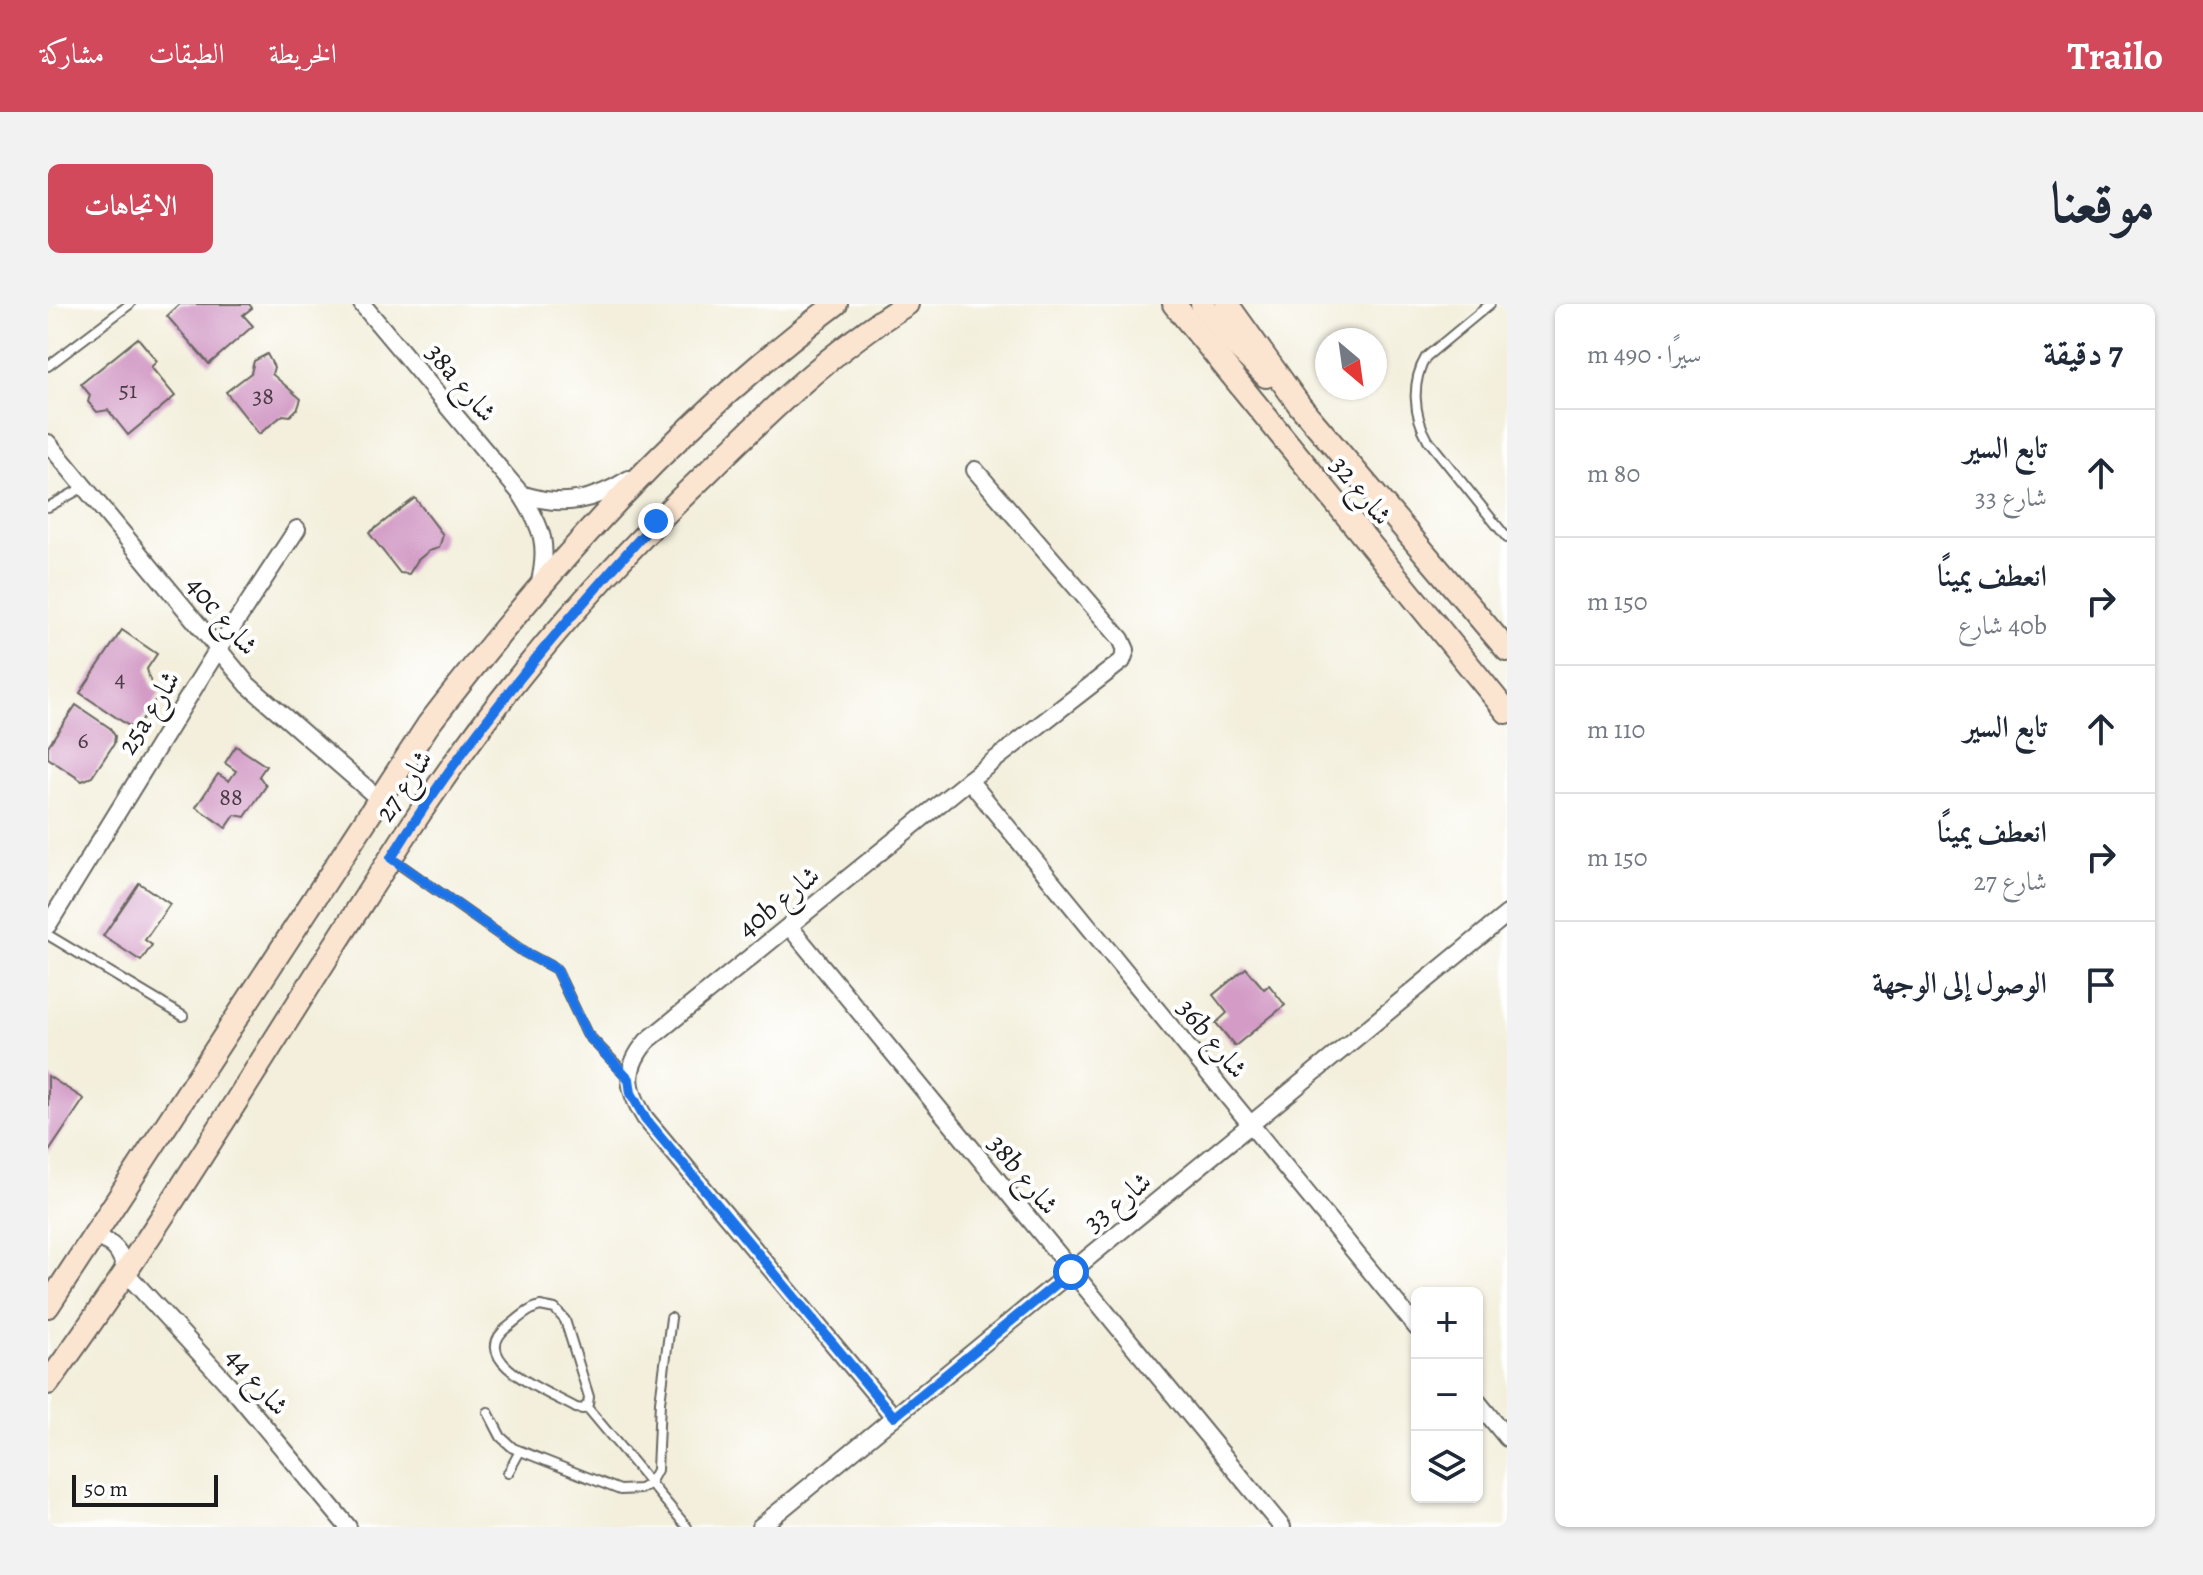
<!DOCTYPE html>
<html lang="ar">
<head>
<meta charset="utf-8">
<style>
	body { margin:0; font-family:Alegreya,Amiri,serif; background:#f2f2f3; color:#1f2937; direction:rtl }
	.controls { position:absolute; right:24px; bottom:24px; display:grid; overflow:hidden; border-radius:12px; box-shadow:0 2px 6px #0004 }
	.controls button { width:72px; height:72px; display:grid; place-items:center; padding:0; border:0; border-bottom:2px solid #e0e1e3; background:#fff; color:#1f2937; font:40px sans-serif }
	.compass { position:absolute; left:1267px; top:24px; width:72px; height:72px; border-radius:50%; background:#fff; box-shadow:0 2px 6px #0004; rotate:151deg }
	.scale { position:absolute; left:24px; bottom:20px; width:146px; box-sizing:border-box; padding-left:8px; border:4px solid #1c1c1c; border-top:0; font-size:22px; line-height:28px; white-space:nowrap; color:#1c1c1c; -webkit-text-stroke:6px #fff; paint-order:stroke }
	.stop { position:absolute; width:24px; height:24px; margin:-18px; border:6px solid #1a73e8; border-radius:50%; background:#fff }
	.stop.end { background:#1a73e8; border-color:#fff; box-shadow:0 2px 8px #0008 }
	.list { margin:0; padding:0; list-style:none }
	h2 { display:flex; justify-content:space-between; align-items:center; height:104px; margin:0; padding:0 32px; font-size:34px }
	h2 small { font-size:26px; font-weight:400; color:#747a83 }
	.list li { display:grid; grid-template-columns:52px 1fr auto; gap:24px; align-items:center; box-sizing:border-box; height:128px; padding:0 32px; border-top:2px solid #e0e1e3 }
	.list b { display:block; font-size:30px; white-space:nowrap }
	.list p { margin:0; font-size:26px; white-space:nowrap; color:#747a83 }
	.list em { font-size:26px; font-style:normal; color:#747a83 }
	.icon { flex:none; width:44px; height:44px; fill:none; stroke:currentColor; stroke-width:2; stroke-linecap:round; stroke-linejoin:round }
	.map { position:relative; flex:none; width:1459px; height:1223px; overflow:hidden; direction:ltr; border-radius:12px }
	header { display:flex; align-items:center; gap:48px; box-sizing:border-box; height:112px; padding:0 40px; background:#d1495b; color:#fff }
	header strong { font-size:38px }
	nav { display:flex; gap:44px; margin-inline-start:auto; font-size:28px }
	.intro { display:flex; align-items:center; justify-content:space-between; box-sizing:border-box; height:192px; padding:0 48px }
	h1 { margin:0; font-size:56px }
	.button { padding:20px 36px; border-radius:12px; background:#d1495b; color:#fff; font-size:28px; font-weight:700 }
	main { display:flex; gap:48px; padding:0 48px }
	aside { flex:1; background:#fff; border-radius:12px; box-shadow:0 2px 6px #0004 }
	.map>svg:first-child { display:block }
	.building { fill:#d39bc6 }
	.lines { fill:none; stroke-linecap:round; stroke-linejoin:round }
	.lane-casing { stroke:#67665f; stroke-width:12 }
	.street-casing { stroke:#67665f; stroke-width:20 }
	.secondary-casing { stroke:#67665f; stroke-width:26 }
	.lane { stroke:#fff; stroke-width:8 }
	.street { stroke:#fff; stroke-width:16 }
	.secondary { stroke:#fce5d0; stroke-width:22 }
	.route { stroke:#1a73e8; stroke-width:10 }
	.labels { text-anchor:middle; stroke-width:8; stroke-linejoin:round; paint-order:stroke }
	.number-label { font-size:24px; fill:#4a3c46 }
	.street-label { font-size:28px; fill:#1c1c1c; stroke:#fff }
</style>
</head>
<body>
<header>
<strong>Trailo</strong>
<nav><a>الخريطة</a><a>الطبقات</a><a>مشاركة</a></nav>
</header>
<div class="intro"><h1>موقعنا</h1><a class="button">الاتجاهات</a></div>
<main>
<aside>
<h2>7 دقيقة<small>سيرًا · 490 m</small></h2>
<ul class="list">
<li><svg class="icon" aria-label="ahead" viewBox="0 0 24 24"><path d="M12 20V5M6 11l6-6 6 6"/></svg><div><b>تابع السير</b><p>شارع 33</p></div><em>80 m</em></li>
<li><svg class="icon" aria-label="right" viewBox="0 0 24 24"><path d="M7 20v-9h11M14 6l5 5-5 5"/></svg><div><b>انعطف يمينًا</b><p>40b شارع</p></div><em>150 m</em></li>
<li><svg class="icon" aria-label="ahead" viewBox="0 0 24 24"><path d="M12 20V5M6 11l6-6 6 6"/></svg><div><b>تابع السير</b></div><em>110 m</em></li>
<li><svg class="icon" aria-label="right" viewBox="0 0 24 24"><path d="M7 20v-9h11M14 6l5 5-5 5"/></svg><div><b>انعطف يمينًا</b><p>شارع 27</p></div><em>150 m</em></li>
<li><svg class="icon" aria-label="arrive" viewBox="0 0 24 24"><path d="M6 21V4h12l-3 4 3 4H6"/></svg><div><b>الوصول إلى الوجهة</b></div></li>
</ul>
</aside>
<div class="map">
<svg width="1459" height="1223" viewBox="0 0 1459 1223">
	<rect width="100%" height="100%" fill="#fff"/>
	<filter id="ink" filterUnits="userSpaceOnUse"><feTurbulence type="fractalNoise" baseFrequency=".0125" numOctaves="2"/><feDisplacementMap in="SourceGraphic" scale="16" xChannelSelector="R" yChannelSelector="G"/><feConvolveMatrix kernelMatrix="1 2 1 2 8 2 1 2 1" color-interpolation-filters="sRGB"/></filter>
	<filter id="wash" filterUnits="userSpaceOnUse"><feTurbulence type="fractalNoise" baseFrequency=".006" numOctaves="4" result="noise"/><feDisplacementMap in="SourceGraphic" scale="32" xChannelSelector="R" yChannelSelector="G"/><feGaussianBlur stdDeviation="1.8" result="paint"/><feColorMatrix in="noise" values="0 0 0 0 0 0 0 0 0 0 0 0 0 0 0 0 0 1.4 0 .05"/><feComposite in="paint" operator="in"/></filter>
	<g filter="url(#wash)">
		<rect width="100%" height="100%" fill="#f3efdc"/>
		<g id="blocks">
			<!-- building -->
			<g class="building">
				<path d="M132,0h69l3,4 -9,7 10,11 -44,38 -42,-48z"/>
				<path d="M90,34l19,23 -6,6 24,29 -47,39 -20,-25 -11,2 -9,-10 2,-7 -9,-11z"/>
				<path d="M219,50l7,13 -2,7 29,25 -3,9 -8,8 -7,-1 -24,19 -33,-42 25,-19 3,-12z"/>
				<path d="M367,194l28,37 -4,13 -10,3 -11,9 -9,14 -9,-1 -31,-40z"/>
				<path d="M74,326l35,24 -10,15 5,18 8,6 -25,37 -55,-37z"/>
				<path d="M28,401l34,23 5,8 -1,8 -22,33 -10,4 -34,-23v-12z"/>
				<path d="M188,442l30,20 -7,10 7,10 -21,31 -10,-2 -9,13 -30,-21 22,-33 11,7 7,-10 -11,-8z"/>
				<path d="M91,579l31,21 -25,36 7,5 -11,16 -38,-25z"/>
				<path d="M1198,664l18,21 5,-4 16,20 -50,41 -19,-23 11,-10 -14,-18z"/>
				<path d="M0,772l36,23 -36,54z"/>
			</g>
		</g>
	</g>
	<g filter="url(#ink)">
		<use href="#blocks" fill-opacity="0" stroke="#67665f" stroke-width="2"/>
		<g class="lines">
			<defs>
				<g id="lane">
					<path d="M1442,0l-64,53c-15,25 -13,57 2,83l79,98"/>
					<path d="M0,62l82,-62"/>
					<path d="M0,203l36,-20"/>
					<path d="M344,555l132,93 32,17 31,65 42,44"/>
					<path d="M0,631l135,81"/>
					<path d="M492,1002l15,3 10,11 24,77 -1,7 -5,5 -7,-1c-26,-15 -113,-48 -67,-82 9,-7 19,-17 31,-20z"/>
					<path d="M538,1102l101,121"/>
					<path d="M440,1108l13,25 12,11 107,42 20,-1 10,-6 7,-13 3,-68 11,-84"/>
					<path d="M460,1169l12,-22"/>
				</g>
				<g id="street">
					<path d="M314,0l159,190c22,35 28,51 18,92"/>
					<path d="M0,139l200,242 131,114"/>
					<path d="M473,190c41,14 73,7 108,-15"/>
					<path d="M921,476l448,548"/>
					<path d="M0,621l170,-276 79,-120"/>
					<path d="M741,622l493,601"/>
					<path d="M45,933c21,4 29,16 33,36l113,123 109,131"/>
					<path d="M1429,1097l30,37"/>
					<path d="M846,1113l-249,-299c-18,-29 -22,-49 2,-77l322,-261 153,-119 4,-11 -5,-11 -146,-169"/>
					<path d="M712,1223l747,-613"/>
				</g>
				<g id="secondary">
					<path d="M1126,0l333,408"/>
					<path d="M1154,0l34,42 30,30"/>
					<path d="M1179,0l73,102 207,244"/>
					<path d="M0,1002l380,-581c119,-155 251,-304 408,-421"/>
					<path d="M0,1079c103,-141 193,-291 287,-438 43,-67 84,-134 131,-198 72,-100 155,-192 244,-277 62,-61 122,-120 197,-166"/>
				</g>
			</defs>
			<!-- lane casing -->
			<use href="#lane" class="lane-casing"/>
			<!-- street casing -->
			<use href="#street" class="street-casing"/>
			<!-- secondary casing -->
			<use href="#secondary" class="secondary-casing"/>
			<!-- lane -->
			<use href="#lane" class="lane"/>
			<!-- street -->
			<use href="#street" class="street"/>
			<!-- secondary -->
			<use href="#secondary" class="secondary"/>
		</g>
	</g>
	<g class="lines" filter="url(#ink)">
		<!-- route -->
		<path class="route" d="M608,217c-97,106 -189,215 -265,337l133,94 32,17 31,65 42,45 2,14 14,25 249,299 177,-145"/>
	</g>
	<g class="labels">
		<!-- number labels -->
		<g class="number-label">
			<text x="80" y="94">51</text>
			<text x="215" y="100">38</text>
			<text x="72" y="382">4</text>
			<text x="35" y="444">6</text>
			<text x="183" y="501">88</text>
		</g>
		<!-- street labels -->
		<g class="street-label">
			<text transform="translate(414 78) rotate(50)" y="10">38a شارع</text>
			<text transform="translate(1314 186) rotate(51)" y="10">شارع 32</text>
			<text transform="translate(175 311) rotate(50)" y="10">40c شارع</text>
			<text transform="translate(100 408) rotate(-58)" y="10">25a شارع</text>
			<text transform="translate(355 481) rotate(-56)" y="10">شارع 27</text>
			<text transform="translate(730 597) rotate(-39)" y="10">40b شارع</text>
			<text transform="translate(1165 734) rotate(51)" y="10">36b شارع</text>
			<text transform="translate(976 870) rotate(51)" y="10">38b شارع</text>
			<text transform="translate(1069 897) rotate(-39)" y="10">شارع 33</text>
			<text transform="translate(210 1077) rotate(49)" y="10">شارع 44</text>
		</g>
	</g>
</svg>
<div class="controls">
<button>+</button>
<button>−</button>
<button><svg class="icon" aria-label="layers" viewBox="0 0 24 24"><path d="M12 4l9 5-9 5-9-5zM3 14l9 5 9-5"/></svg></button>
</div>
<svg class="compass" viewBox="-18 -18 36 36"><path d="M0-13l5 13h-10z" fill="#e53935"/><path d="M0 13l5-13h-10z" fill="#747a83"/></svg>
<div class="scale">50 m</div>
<div class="stop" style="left:1023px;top:968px"></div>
<div class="stop end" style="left:608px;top:217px"></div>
</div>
</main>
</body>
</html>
